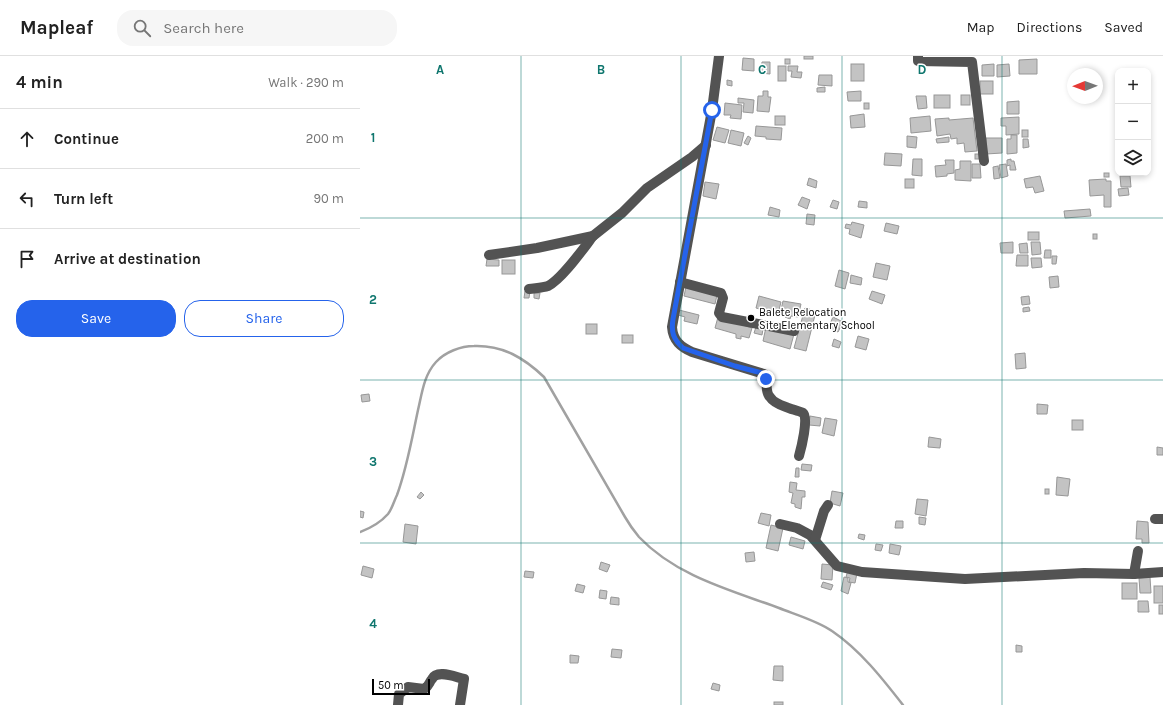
<!DOCTYPE html>
<html lang="en">
<head>
<meta charset="utf-8">
<style>
	body { margin:0; font-family:Karla,sans-serif; background:#f6f6f6; color:#222 }
	.controls { position:absolute; right:12px; top:12px; display:grid; overflow:hidden; border-radius:8px; box-shadow:0 2px 6px #0003 }
	.controls button { width:36px; height:36px; display:grid; place-items:center; padding:0; border:0; border-bottom:1px solid #e0e0e0; background:#fff; color:#222; font:20px sans-serif }
	.compass { position:absolute; left:707px; top:12px; width:36px; height:36px; border-radius:50%; background:#fff; box-shadow:0 2px 6px #0003; rotate:269deg }
	.scale { position:absolute; left:12px; bottom:10px; width:58px; box-sizing:border-box; padding-left:4px; border:2px solid #000; border-top:0; font-size:11px; line-height:14px; white-space:nowrap; color:#000; -webkit-text-stroke:3px #fff; paint-order:stroke }
	.stop { position:absolute; width:12px; height:12px; margin:-9px; border:3px solid #2563eb; border-radius:50%; background:#fff }
	.stop.end { background:#2563eb; border-color:#fff; box-shadow:0 1px 4px #0008 }
	.list { margin:0; padding:0; list-style:none }
	h2 { display:flex; justify-content:space-between; align-items:center; height:52px; margin:0; padding:0 16px; font-size:17px }
	h2 small { font-size:13px; font-weight:400; color:#767676 }
	.list li { display:grid; grid-template-columns:26px 1fr auto; gap:12px; align-items:center; box-sizing:border-box; height:60px; padding:0 16px; border-top:1px solid #e0e0e0 }
	.list b { display:block; font-size:15px; white-space:nowrap }
	.list em { font-size:13px; font-style:normal; color:#767676 }
	.actions { display:flex; gap:8px; padding:12px 16px }
	.actions a { flex:1; padding:9px 0; border:1px solid #2563eb; border-radius:16px; text-align:center; font-size:14px; color:#2563eb }
	.actions .main { background:#2563eb; color:#fff }
	.icon { flex:none; width:22px; height:22px; fill:none; stroke:currentColor; stroke-width:2; stroke-linecap:round; stroke-linejoin:round }
	.map { position:relative; flex:none; width:803px; height:649px; overflow:hidden }
	header { display:flex; align-items:center; gap:24px; box-sizing:border-box; height:56px; padding:0 20px; background:#fff; border-bottom:1px solid #e0e0e0 }
	header strong { font-size:19px }
	nav { display:flex; gap:22px; margin-inline-start:auto; font-size:14px }
	.search { width:280px; height:36px; background:#f6f6f6; display:flex; align-items:center; gap:10px; box-sizing:border-box; padding:0 14px; border-radius:16px; color:#767676; font-size:15px }
	main { display:flex }
	aside { flex:1; background:#fff }
	.map>svg:first-child { display:block }
	.lines { fill:none; stroke-linecap:round; stroke-linejoin:round }
	.stream { stroke:#a1a1a1; stroke-width:2.5 }
	.building { fill:#c3c3c3; stroke:#979797 }
	.minor { stroke:#535353; stroke-width:10 }
	.route { stroke:#2563eb; stroke-width:5 }
	.grid { fill:none; stroke:#0f766e; stroke-width:1; stroke-opacity:0.55 }
	.poi-dot { fill:#000; stroke:#fff; stroke-width:1.5 }
	.labels { text-anchor:middle; stroke-width:3; stroke-linejoin:round; paint-order:stroke }
	.poi-label { font-size:11px; fill:#000; stroke:#fff; text-anchor:start }
	.grid-label { font-size:13px; text-anchor:middle; font-weight:bold; fill:#0f766e; stroke:#fff; stroke-width:3; stroke-linejoin:round; paint-order:stroke }
</style>
</head>
<body>
<header>
<strong>Mapleaf</strong>
<div class="search"><svg class="icon" aria-label="search" viewBox="0 0 24 24"><circle cx="10" cy="10" r="6"/><path d="M15 15l6 6"/></svg>Search here</div>
<nav><a>Map</a><a>Directions</a><a>Saved</a></nav>
</header>
<main>
<aside>
<h2>4 min<small>Walk · 290 m</small></h2>
<ul class="list">
<li><svg class="icon" aria-label="ahead" viewBox="0 0 24 24"><path d="M12 20V5M6 11l6-6 6 6"/></svg><div><b>Continue</b></div><em>200 m</em></li>
<li><svg class="icon" aria-label="left" viewBox="0 0 24 24"><path d="M17 20v-9H6M10 6l-5 5 5 5"/></svg><div><b>Turn left</b></div><em>90 m</em></li>
<li><svg class="icon" aria-label="arrive" viewBox="0 0 24 24"><path d="M6 21V4h12l-3 4 3 4H6"/></svg><div><b>Arrive at destination</b></div></li>
</ul>
<div class="actions"><a class="main">Save</a><a>Share</a></div>
</aside>
<div class="map">
<svg width="803" height="649" viewBox="0 0 803 649">
	<rect width="100%" height="100%" fill="#fff"/>
	<g class="lines">
		<!-- stream -->
		<path class="stream" d="M0,476c11,-4 20,-9 28,-18 4,-5 6,-13 9,-19 10,-27 15,-57 21,-85 4,-17 6,-35 18,-48 9,-10 25,-16 38,-16 29,-1 50,12 70,31l81,140c4,7 9,14 14,20 37,39 91,53 140,71 15,6 39,13 53,23 28,19 50,47 71,74"/>
	</g>
	<!-- building -->
	<g class="building">
		<rect x="444" y="0" width="9" height="3"/>
		<path d="M383,2l11,1v12l-12,-1z"/>
		<rect x="425" y="3" width="5" height="5"/>
		<path d="M677,3v15h-18v-14z"/>
		<path d="M402,6h8v12l-9,-1z"/>
		<rect x="491" y="8" width="13" height="17"/>
		<path d="M634,8v12h-12v-11z"/>
		<path d="M649,8l1,12 -13,1v-12z"/>
		<rect x="418" y="10" width="8" height="15"/>
		<path d="M428,10h10l-1,6h5l-1,6 -10,-1 1,-6h-4z"/>
		<path d="M459,19h13v11l-14,-1z"/>
		<path d="M367,24l5,1v5l-5,-1z"/>
		<rect x="620" y="25" width="13" height="13"/>
		<path d="M465,31v5h-8v-4z"/>
		<path d="M403,35h5v6h3l-2,15 -12,-1 1,-15h5z"/>
		<path d="M501,35v10h-13l-1,-9z"/>
		<rect x="574" y="39" width="16" height="13"/>
		<rect x="601" y="39" width="9" height="10"/>
		<path d="M556,40h10l1,12 -9,1z"/>
		<path d="M378,42l16,2 -1,13 -10,-1 1,-9h-6z"/>
		<path d="M659,45v13h-12v-12z"/>
		<path d="M365,47l17,2 -1,14 -11,-1 1,-3h-7z"/>
		<rect x="504" y="47" width="5" height="6"/>
		<path d="M504,58l1,13 -14,1 -1,-12z"/>
		<rect x="415" y="60" width="10" height="9"/>
		<path d="M570,60l1,15 -20,2 -1,-15z"/>
		<path d="M659,61v17l-13,1v-9h-5v-8z"/>
		<path d="M589,62v2l24,-2 4,33 -12,1 -1,-9 -7,1v-6l-6,1 -1,-5 -13,2 -2,-17z"/>
		<path d="M396,70l26,2 -1,12 -15,-1v-2l-11,-1z"/>
		<path d="M357,71l12,3 -4,13 -12,-3z"/>
		<path d="M371,74l13,3 -3,13 -13,-3z"/>
		<rect x="662" y="74" width="6" height="7"/>
		<path d="M651,79h6v18l-10,1v-15h4z"/>
		<path d="M388,80l3,2 -3,7 -4,-2z"/>
		<path d="M547,80l10,1 -1,11 -9,-1z"/>
		<path d="M589,81v5l-12,1 -1,-4z"/>
		<path d="M626,82h16v15l-16,1z"/>
		<path d="M663,83h5l1,8 -6,1z"/>
		<path d="M525,97l17,1 -1,12 -17,-1z"/>
		<rect x="615" y="98" width="4" height="5"/>
		<path d="M553,103h9v17l-10,-1z"/>
		<path d="M651,103v2h3l2,9h-6v-5l-3,1v-6z"/>
		<path d="M585,104h9v13l-7,1v2l-11,1 -1,-11 11,-1z"/>
		<path d="M600,105h11v20l-16,-1v-10l5,-1z"/>
		<path d="M612,108h8l1,14h-9z"/>
		<path d="M646,108l2,12 -7,2 -2,-13z"/>
		<path d="M638,110l2,12 -6,1 -1,-12z"/>
		<rect x="744" y="117" width="5" height="4"/>
		<path d="M680,120l4,15 -9,2 -2,-6 -7,1 -2,-9z"/>
		<path d="M760,120h10l1,11h-10z"/>
		<path d="M449,122l8,3 -1,7 -9,-3z"/>
		<rect x="545" y="123" width="9" height="9"/>
		<path d="M746,123v2h5v26h-7v-12l-14,1 -1,-16z"/>
		<path d="M345,126l14,2 -3,15 -13,-3z"/>
		<path d="M768,132l1,7 -10,1 -1,-7z"/>
		<path d="M442,141l8,3 -3,9 -9,-4z"/>
		<path d="M473,144l6,2 -2,7 -7,-2z"/>
		<path d="M499,145l8,1v6l-9,-1z"/>
		<path d="M410,151l10,3 -1,7 -11,-2z"/>
		<path d="M730,153l1,7 -26,2 -1,-7z"/>
		<path d="M447,158l8,1 -1,10 -8,-1z"/>
		<path d="M492,166l12,3 -3,13 -12,-4 1,-5 -5,-1 1,-4 5,1z"/>
		<path d="M526,167l13,3 -2,8 -13,-3z"/>
		<rect x="668" y="176" width="11" height="8"/>
		<rect x="733" y="178" width="4" height="5"/>
		<path d="M653,186v11h-12l-1,-10z"/>
		<path d="M671,186h9l1,12 -9,1z"/>
		<path d="M667,187l1,10h-8l-1,-9z"/>
		<path d="M685,194h6v8h-7z"/>
		<path d="M657,199h11v11h-12z"/>
		<path d="M692,200h5l-1,8h-4z"/>
		<path d="M671,202h10l1,9 -10,1z"/>
		<path d="M127,203l12,1v6h-13z"/>
		<rect x="142" y="204" width="13" height="14"/>
		<path d="M516,207l14,3 -3,14 -14,-3z"/>
		<path d="M479,214l10,3 -4,16 -10,-3z"/>
		<path d="M491,219l11,3 -1,7 -11,-2z"/>
		<path d="M698,220l1,11 -9,1 -1,-11z"/>
		<path d="M326,231l31,8 -2,9 -31,-8z"/>
		<path d="M165,235h5l-1,7h-5z"/>
		<path d="M512,235l13,4 -3,9 -13,-5z"/>
		<path d="M174,237h6l-1,6 -5,-1z"/>
		<path d="M399,240l22,6 -3,12 -22,-6z"/>
		<path d="M669,240l1,8 -8,1 -1,-8z"/>
		<path d="M423,245l18,3 -3,13 -7,-1 -1,3 -5,-2 1,-2 -6,-1z"/>
		<path d="M669,251l1,4 -7,1v-4z"/>
		<path d="M445,252l11,3 -10,40 -12,-3z"/>
		<path d="M319,254l20,5 -2,9 -13,-3 1,-4 -7,-2z"/>
		<path d="M358,261l34,11 -3,10 -8,-2v3l-5,-1v-4l-21,-6z"/>
		<path d="M473,261l10,5 -5,10 -10,-4z"/>
		<rect x="226" y="268" width="11" height="10"/>
		<path d="M396,271l7,2 -1,6 -8,-2z"/>
		<path d="M406,271l28,7 -4,15 -27,-8z"/>
		<rect x="262" y="279" width="11" height="8"/>
		<path d="M498,280l11,3 -3,11 -11,-3z"/>
		<path d="M474,283l7,3 -2,6 -7,-2z"/>
		<path d="M665,297l1,15 -10,1 -1,-15z"/>
		<path d="M9,338l1,7 -8,1 -1,-7z"/>
		<path d="M677,348l11,1 -1,9h-10z"/>
		<path d="M450,360l11,2 -1,8 -11,-1z"/>
		<path d="M465,362l12,2 -3,16 -12,-3z"/>
		<rect x="712" y="364" width="11" height="10"/>
		<path d="M569,381l12,2 -1,9 -12,-1z"/>
		<path d="M797,391l6,1v7h-6z"/>
		<path d="M442,408l10,1 -1,6 -10,-1z"/>
		<path d="M436,412h3v9h-4z"/>
		<path d="M697,421l13,2 -2,17 -12,-1z"/>
		<path d="M430,426l7,1 -1,7 9,1v6h-3l-1,12 -6,-2v-3l-4,-1 2,-10 -4,-1z"/>
		<rect x="685" y="433" width="4" height="5"/>
		<path d="M472,435l11,2 -3,13 -10,-3z"/>
		<path d="M61,436l3,3 -4,4 -3,-2z"/>
		<path d="M557,443l11,1 -2,16 -11,-2z"/>
		<path d="M0,455l4,1 -1,6 -3,-1z"/>
		<path d="M401,457l10,2 -2,11 -11,-3z"/>
		<path d="M559,461l7,1 -1,7 -6,-1z"/>
		<path d="M536,465h7v7h-8z"/>
		<path d="M777,465l11,1 1,21h-7v-4h-6z"/>
		<path d="M45,468l13,2 -2,18 -13,-2z"/>
		<path d="M411,469l12,3 -5,23 -12,-3z"/>
		<path d="M499,478l6,1 -1,5 -6,-2z"/>
		<path d="M431,481l14,4 -2,8 -14,-4z"/>
		<path d="M516,488l7,1 -2,6 -6,-1z"/>
		<path d="M530,488l11,2 -2,9 -10,-2z"/>
		<path d="M394,496l1,9 -9,1 -1,-9z"/>
		<path d="M241,506l9,3 -3,7 -8,-3z"/>
		<path d="M462,508l11,1 -1,15 -11,-1z"/>
		<path d="M3,510l11,3 -2,9 -11,-3z"/>
		<path d="M488,514l9,3 -2,10 -6,-1 1,-4 -4,-1z"/>
		<path d="M165,515l9,1 -1,6 -9,-1z"/>
		<path d="M484,521l4,1v4l3,1 -3,11 -7,-3z"/>
		<path d="M790,521l1,16h-11l-1,-15z"/>
		<path d="M463,526l10,3 -2,5 -10,-3z"/>
		<rect x="762" y="527" width="15" height="16"/>
		<path d="M217,528l8,2 -2,7 -8,-2z"/>
		<rect x="794" y="530" width="9" height="17"/>
		<path d="M240,534l7,1 -1,8 -7,-1z"/>
		<path d="M251,541l8,1v7l-9,-1z"/>
		<path d="M778,545h10l1,11h-11z"/>
		<rect x="799" y="549" width="4" height="9"/>
		<path d="M656,589l6,1v6h-6z"/>
		<path d="M252,593l10,1 -1,8 -10,-1z"/>
		<path d="M210,599l9,1 -1,7h-8z"/>
		<path d="M414,610h9v15l-10,-1z"/>
		<path d="M353,627l7,2 -1,6 -8,-2z"/>
		<rect x="414" y="646" width="9" height="3"/>
	</g>
	<g class="lines">
		<!-- minor -->
		<g class="minor">
			<path d="M359,0l-7,54 -40,217c1,14 9,20 20,25l72,22c5,7 0,17 6,23 3,5 10,8 16,10 4,2 14,4 17,6 6,4 -2,36 -4,43"/>
			<path d="M558,0v5l54,1 12,99"/>
			<path d="M129,199l48,-7 56,-12 29,-23 25,-25 45,-31 14,-12"/>
			<path d="M320,226l41,11 2,5 -4,15 3,4 72,14"/>
			<path d="M169,233c6,-1 13,-1 19,-3 14,-7 35,-37 45,-50"/>
			<path d="M795,463h8"/>
			<path d="M420,468l17,4 13,7 27,31 25,6 103,7 119,-6 50,1 29,-2"/>
			<path d="M455,484l9,-29 4,-6"/>
			<path d="M774,518l4,-23"/>
			<path d="M38,649l1,-11 9,-7 16,2c6,-4 4,-5 8,-10 5,-10 23,-2 32,0l-4,26"/>
		</g>
	</g>
	<g class="lines">
		<!-- route -->
		<path class="route" d="M352,54l-39,209c-2,13 0,20 10,29l52,18 27,7 3,3 1,3"/>
	</g>
	<!-- grid -->
	<path class="grid" d="M161,0v649M321,0v649M482,0v649M642,0v649M0,162h803M0,324h803M0,487h803"/>
	<!-- markers -->
	<circle class="poi-dot" cx="391" cy="262" r="4"/>
	<g class="labels">
		<!-- poi labels -->
		<g class="poi-label">
			<text x="399" y="260">Balete Relocation<tspan x="399" dy="13">Site Elementary School</tspan></text>
		</g>
	</g>
	<g class="grid-label">
		<text x="80" y="18">A</text>
		<text x="241" y="18">B</text>
		<text x="402" y="18">C</text>
		<text x="562" y="18">D</text>
		<text x="13" y="86">1</text>
		<text x="13" y="248">2</text>
		<text x="13" y="410">3</text>
		<text x="13" y="572">4</text>
	</g>
</svg>
<div class="controls">
<button>+</button>
<button>−</button>
<button><svg class="icon" aria-label="layers" viewBox="0 0 24 24"><path d="M12 4l9 5-9 5-9-5zM3 14l9 5 9-5"/></svg></button>
</div>
<svg class="compass" viewBox="-18 -18 36 36"><path d="M0-13l5 13h-10z" fill="#e53935"/><path d="M0 13l5-13h-10z" fill="#767676"/></svg>
<div class="scale">50 m</div>
<div class="stop" style="left:352px;top:54px"></div>
<div class="stop end" style="left:406px;top:323px"></div>
</div>
</main>
</body>
</html>
